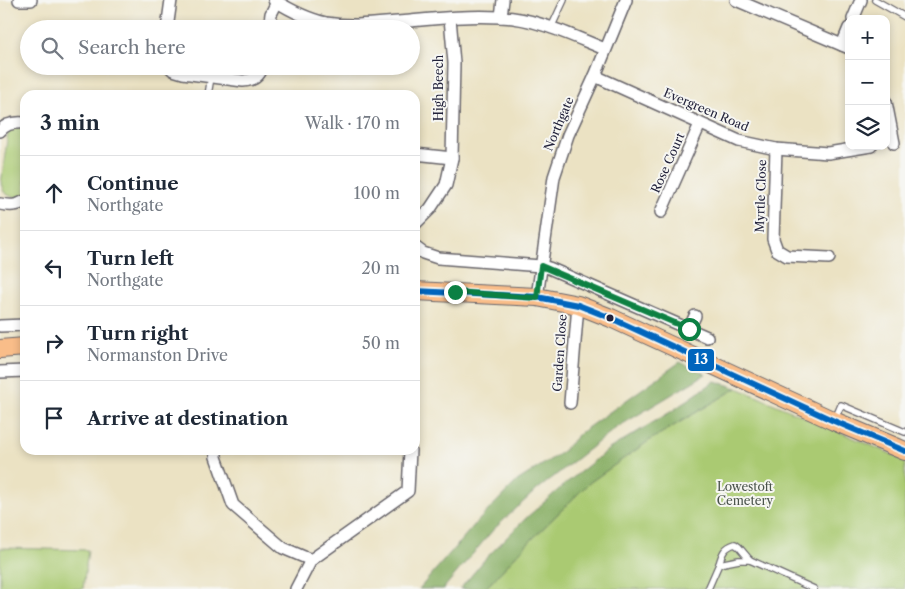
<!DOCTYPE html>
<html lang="en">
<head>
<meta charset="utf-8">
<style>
	body { margin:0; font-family:"Libre Caslon Text",serif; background:#f6f6f7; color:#1f2937 }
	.controls { position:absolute; right:15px; top:15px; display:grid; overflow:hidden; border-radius:10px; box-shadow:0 2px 8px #0003 }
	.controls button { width:45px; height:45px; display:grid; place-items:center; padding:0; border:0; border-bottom:1px solid #e0e1e3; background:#fff; color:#1f2937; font:25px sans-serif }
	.stop { position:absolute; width:15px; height:15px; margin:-11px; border:4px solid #0b8043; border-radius:50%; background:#fff }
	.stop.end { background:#0b8043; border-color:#fff; box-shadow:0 1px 5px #0008 }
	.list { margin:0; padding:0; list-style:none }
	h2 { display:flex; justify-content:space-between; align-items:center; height:65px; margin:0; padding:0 20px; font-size:21px }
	h2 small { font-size:16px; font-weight:400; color:#747a83 }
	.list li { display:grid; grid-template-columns:32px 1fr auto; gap:15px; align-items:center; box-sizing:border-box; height:75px; padding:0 20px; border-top:1px solid #e0e1e3 }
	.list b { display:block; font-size:19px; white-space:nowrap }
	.list p { margin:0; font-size:16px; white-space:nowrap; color:#747a83 }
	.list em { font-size:16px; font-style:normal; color:#747a83 }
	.icon { flex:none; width:28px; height:28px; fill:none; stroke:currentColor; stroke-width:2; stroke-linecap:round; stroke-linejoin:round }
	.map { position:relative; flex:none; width:905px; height:589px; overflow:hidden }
	.search { position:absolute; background:#fff; box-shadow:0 2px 8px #0003; left:20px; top:20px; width:400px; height:55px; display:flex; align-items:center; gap:12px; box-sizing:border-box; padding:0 18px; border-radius:28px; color:#747a83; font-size:19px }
	.panel { position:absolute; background:#fff; box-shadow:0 2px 8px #0003; left:20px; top:90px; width:400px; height:365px; border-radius:15px }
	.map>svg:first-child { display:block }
	.green { fill:#aaca72; stroke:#667656 }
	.forest { fill:#87ae64; stroke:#546850 }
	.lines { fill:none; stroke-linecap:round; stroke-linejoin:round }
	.service-casing { stroke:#68656b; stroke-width:8 }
	.minor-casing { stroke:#68656b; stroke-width:14 }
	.primary-casing { stroke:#68656b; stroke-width:20 }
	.service { stroke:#fff; stroke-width:5.5 }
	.minor { stroke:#fff; stroke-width:11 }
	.primary { stroke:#f9bd89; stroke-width:18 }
	.bus-1-casing { stroke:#f6f6f2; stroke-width:10 }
	.bus-1 { stroke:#0065bd; stroke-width:6 }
	.route { stroke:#0b8043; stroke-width:6 }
	.bus-dot { fill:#22223b; stroke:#f6f6f2; stroke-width:2 }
	.labels { text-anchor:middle; stroke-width:4; stroke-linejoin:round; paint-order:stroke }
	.street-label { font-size:12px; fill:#22223b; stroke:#f6f6f2 }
	.park-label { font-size:12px; fill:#4b544c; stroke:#f6f6f2 }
	.line-badge { stroke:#f6f6f2; stroke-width:2 }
	.badge-label { font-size:14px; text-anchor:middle; font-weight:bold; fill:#fff }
</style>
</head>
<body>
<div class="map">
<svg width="905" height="589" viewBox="0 0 905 589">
	<rect width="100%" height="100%" fill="#f6f6f2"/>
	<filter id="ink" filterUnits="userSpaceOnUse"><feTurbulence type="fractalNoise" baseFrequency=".02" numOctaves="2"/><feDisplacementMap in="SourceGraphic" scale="10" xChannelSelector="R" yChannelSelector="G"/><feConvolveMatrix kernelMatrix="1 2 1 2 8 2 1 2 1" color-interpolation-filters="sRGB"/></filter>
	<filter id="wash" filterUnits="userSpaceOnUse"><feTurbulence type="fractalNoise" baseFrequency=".0096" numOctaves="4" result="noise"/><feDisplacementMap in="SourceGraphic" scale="20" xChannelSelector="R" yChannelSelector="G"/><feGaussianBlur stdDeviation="1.12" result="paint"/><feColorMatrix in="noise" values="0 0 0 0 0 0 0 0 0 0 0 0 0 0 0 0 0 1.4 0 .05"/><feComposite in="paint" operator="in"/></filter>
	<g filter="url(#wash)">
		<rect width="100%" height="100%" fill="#ebe2c3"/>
		<!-- green -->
		<g class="green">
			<path d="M25,126v68c-7,5 -14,4 -21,-2l-3,-8 7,-52 3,-4z"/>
			<path d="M737,388l168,72v129h-420l37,-40 67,-66 61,-43z"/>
			<path d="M0,548l88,2 -5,39h-83z"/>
		</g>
		<!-- forest -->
		<g class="forest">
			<path d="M680,362l26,12 -90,54 -83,65 -40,37 -50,59h-24l57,-66 41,-42 45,-29 18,-19z"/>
			<path d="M715,381l22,7 -87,52 -61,43 -67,66 -37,40h-25l26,-31 40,-40 39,-34 44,-35 63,-38z"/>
		</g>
	</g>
	<g filter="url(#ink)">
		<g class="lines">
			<defs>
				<g id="service">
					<path d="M875,0l30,17"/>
					<path d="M551,28l13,-28"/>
					<path d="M208,95l3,-18"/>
					<path d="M835,419l6,-14 64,27"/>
					<path d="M719,564c3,-10 5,-17 16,-20l4,3 11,13"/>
					<path d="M708,589l11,-25 20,-4h11l64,29"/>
				</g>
				<g id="minor">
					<path d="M19,0h12"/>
					<path d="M274,0c16,10 33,19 52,23 24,4 48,1 72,-1 34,-3 68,-7 102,-5 37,1 72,19 105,32"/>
					<path d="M736,0l113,48"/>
					<path d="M501,17l2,-17"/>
					<path d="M853,19l8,-19"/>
					<path d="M167,29l4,-29"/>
					<path d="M269,29l2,-15 6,-12"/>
					<path d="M842,45l7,-17"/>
					<path d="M169,66l4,4 10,3 60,8c11,-1 16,-4 20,-15"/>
					<path d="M595,76l144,65 37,8 52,4 43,-7"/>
					<path d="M886,102l8,41"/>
					<path d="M0,131c6,-8 15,-9 25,-8"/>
					<path d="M776,149l-3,90 4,11 10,6 42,2"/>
					<path d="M415,154l37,4"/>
					<path d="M0,204c10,2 17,2 25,-3"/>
					<path d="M661,212l39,-88"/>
					<path d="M415,224l15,-15 16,-24 6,-27 2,-95 -4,-45"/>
					<path d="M415,247l8,6 15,5 103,8 8,2 158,69"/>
					<path d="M537,297l17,-120 14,-42 27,-59 31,-76"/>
					<path d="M0,326l25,-1"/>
					<path d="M689,329l6,-13"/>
					<path d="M0,372l25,-1"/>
					<path d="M570,403l8,-98"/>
					<path d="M216,450v7l17,48 50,43 28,12 97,-69 2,-41"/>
					<path d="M296,589l15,-29"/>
				</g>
				<g id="primary">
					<path d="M415,291l122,6 41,8 33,13 223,103 71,30"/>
					<path d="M0,349l25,-2"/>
				</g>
			</defs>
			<!-- service casing -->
			<use href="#service" class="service-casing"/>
			<!-- minor casing -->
			<use href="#minor" class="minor-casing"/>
			<!-- primary casing -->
			<use href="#primary" class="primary-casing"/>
			<!-- service -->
			<use href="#service" class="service"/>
			<!-- minor -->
			<use href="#minor" class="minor"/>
			<!-- primary -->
			<use href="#primary" class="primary"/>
			<defs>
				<path id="bus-1" d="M415,291l122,6 41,8 33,13 223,103 71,30"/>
			</defs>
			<!-- bus-1 casing -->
			<use href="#bus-1" class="bus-1-casing"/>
			<!-- bus-1 -->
			<use href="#bus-1" class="bus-1"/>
		</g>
	</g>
	<g class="lines" filter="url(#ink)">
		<!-- route -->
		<path class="route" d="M455,292l82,6 4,-32 148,63"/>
	</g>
	<!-- markers -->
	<circle class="bus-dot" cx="610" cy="318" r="4.5"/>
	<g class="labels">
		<!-- street labels -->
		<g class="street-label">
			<text transform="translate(439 88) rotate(-90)" y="4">High Beech</text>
			<text transform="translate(706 110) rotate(23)" y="4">Evergreen Road</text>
			<text transform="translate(559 124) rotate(-67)" y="4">Northgate</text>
			<text transform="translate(668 163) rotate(-66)" y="4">Rose Court</text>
			<text transform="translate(761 196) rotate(-88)" y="4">Myrtle Close</text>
			<text transform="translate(560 353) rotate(-86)" y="4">Garden Close</text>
		</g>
		<!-- park labels -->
		<g class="park-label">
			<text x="745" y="491">Lowestoft<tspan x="745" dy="14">Cemetery</tspan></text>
		</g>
	</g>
	<rect class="line-badge" x="687" y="348" width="28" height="24" rx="5" fill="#0065bd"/>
	<g class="badge-label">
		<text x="701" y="364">13</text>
	</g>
</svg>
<div class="controls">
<button>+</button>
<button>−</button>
<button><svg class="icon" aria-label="layers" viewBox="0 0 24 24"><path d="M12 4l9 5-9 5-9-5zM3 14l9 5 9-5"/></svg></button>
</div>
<div class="stop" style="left:689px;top:329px"></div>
<div class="stop end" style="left:455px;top:292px"></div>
<div class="search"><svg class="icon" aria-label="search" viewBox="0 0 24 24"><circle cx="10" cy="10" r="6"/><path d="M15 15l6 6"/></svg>Search here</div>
<section class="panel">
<h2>3 min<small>Walk · 170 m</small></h2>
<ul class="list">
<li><svg class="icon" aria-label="ahead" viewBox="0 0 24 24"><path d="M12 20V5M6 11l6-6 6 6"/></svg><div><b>Continue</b><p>Northgate</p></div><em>100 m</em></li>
<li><svg class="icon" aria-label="left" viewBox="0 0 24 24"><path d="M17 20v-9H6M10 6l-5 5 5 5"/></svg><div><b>Turn left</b><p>Northgate</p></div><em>20 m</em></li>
<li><svg class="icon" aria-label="right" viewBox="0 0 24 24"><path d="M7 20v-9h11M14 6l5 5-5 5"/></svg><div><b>Turn right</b><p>Normanston Drive</p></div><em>50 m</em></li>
<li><svg class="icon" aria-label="arrive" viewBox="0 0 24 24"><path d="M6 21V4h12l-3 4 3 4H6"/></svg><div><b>Arrive at destination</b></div></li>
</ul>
</section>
</div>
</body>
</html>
